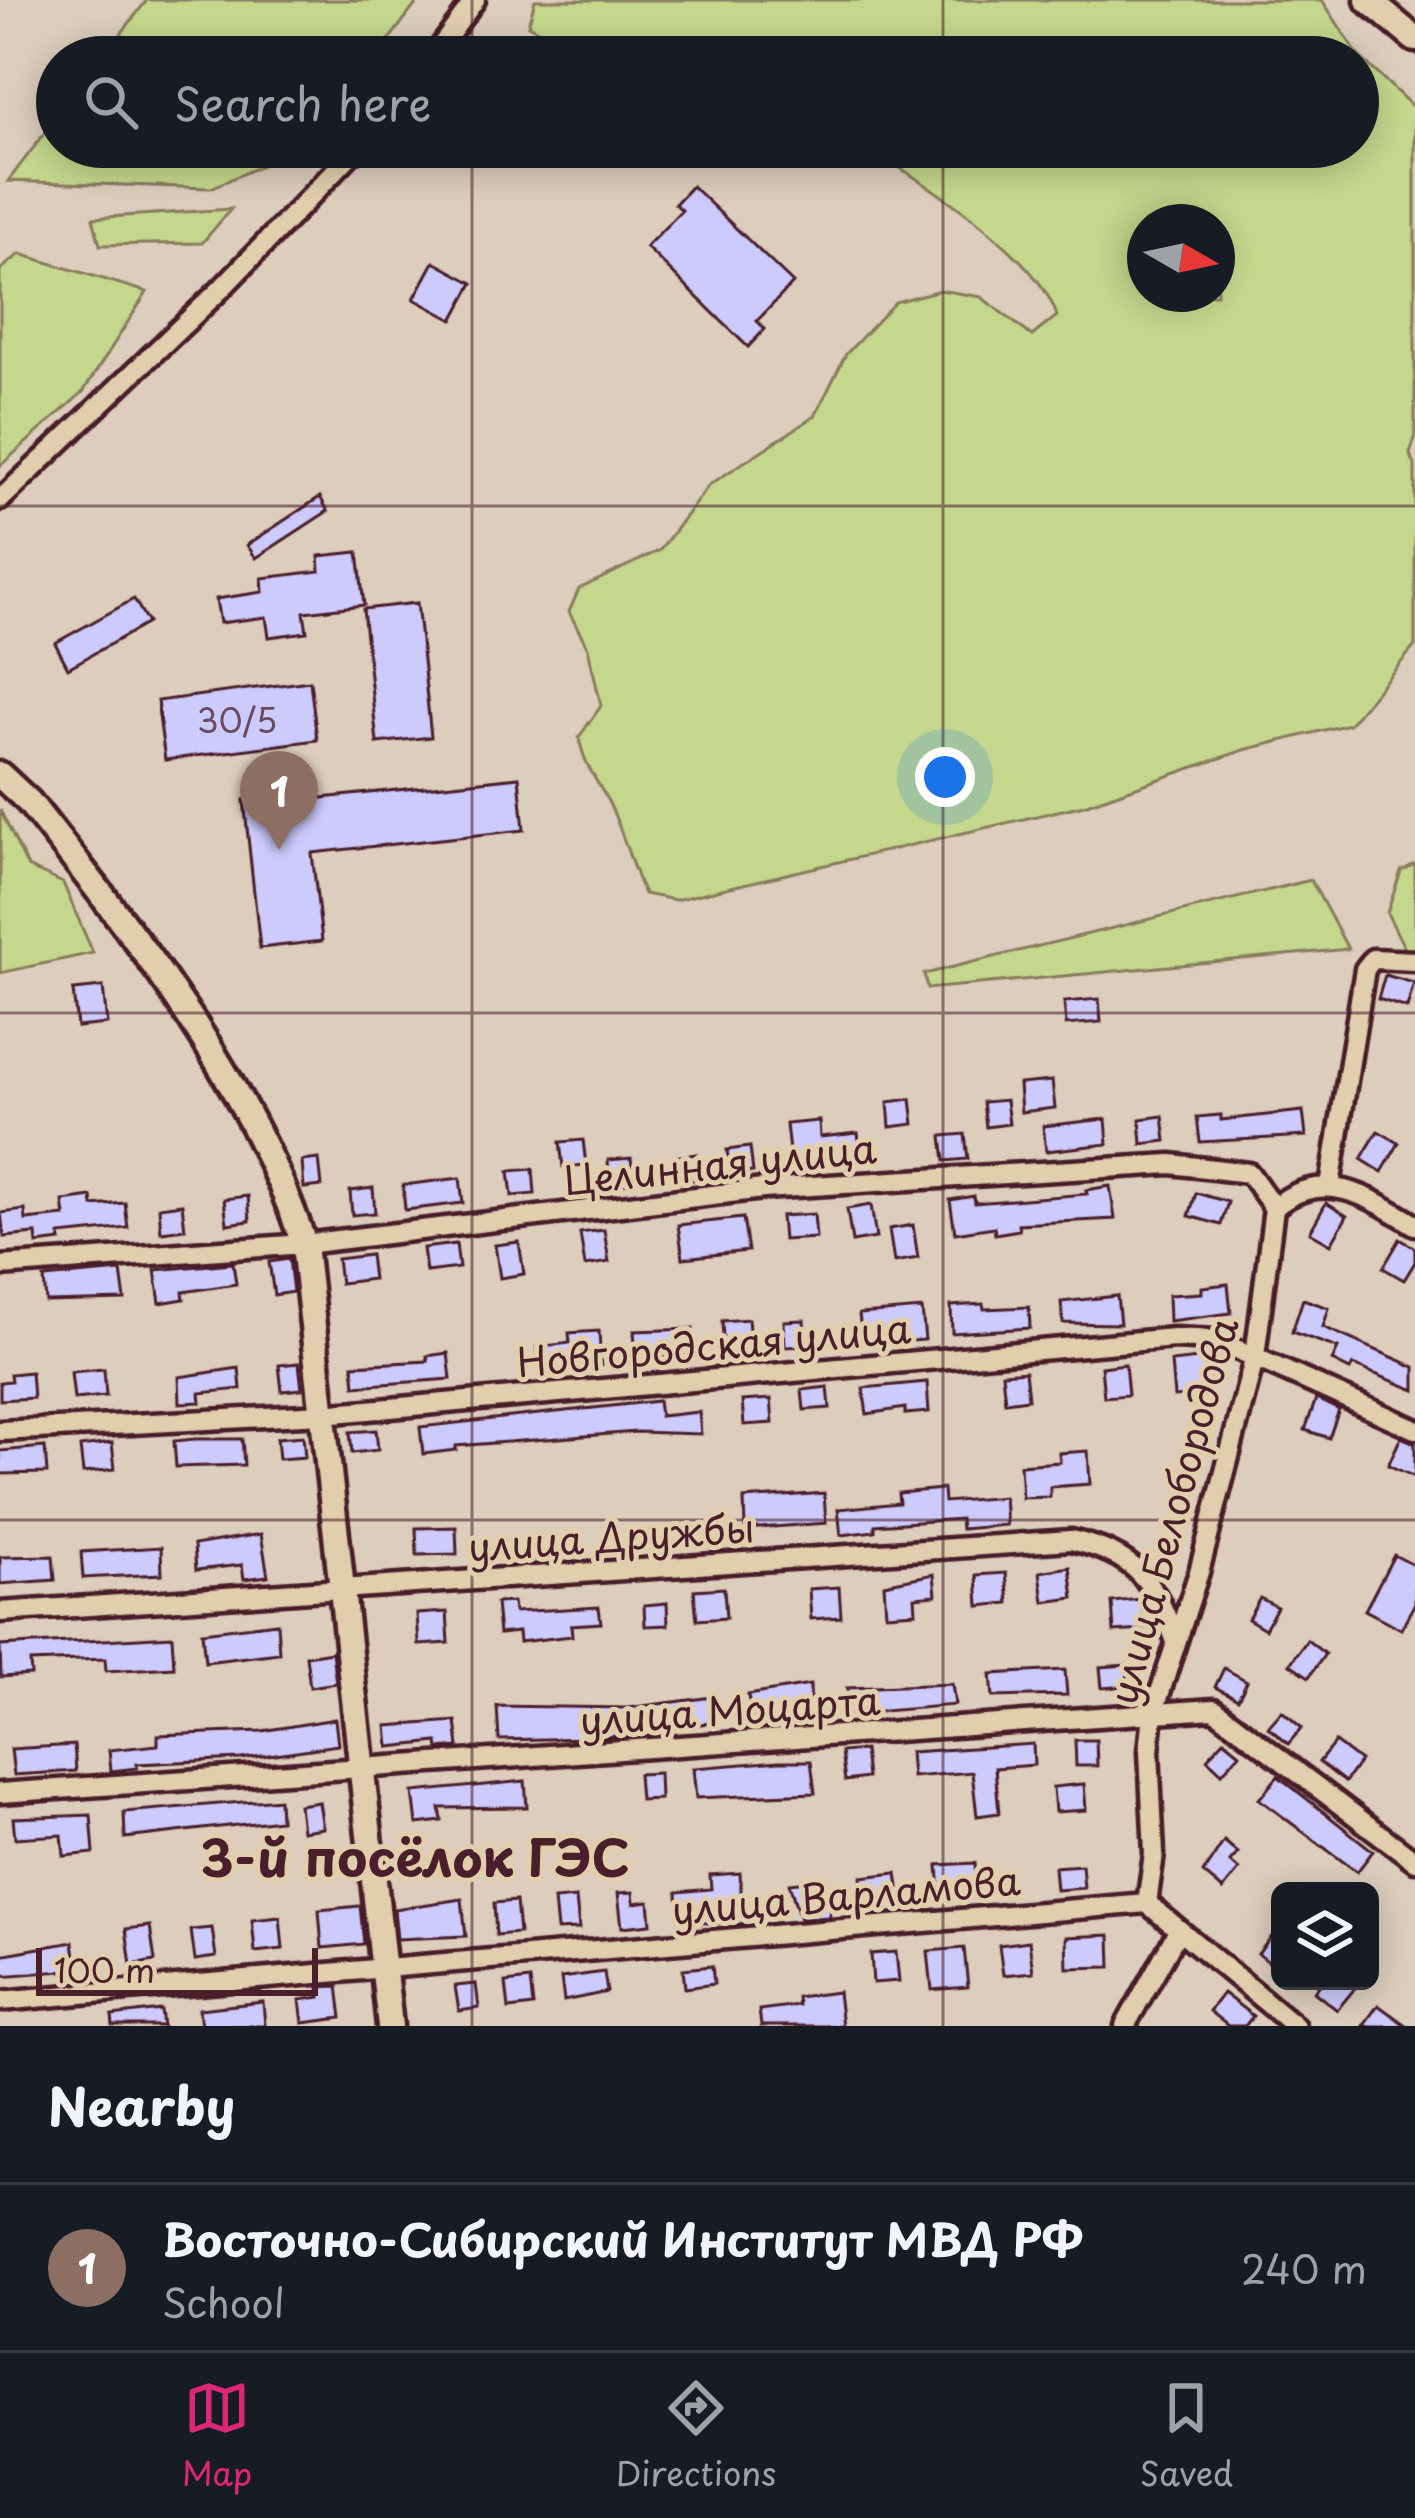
<!DOCTYPE html>
<html lang="en">
<head>
<meta charset="utf-8">
<style>
	body { margin:0; font-family:"Playpen Sans",sans-serif; background:#20242c; color:#f1f3f6 }
	.controls { position:absolute; right:36px; bottom:36px; display:grid; overflow:hidden; border-radius:18px; box-shadow:0 6px 30px #0003 }
	.controls button { width:108px; height:108px; display:grid; place-items:center; padding:0; border:0; border-bottom:3px solid #363941; background:#171b24; color:#f1f3f6; font:60px sans-serif }
	.compass { position:absolute; left:1127px; top:204px; width:108px; height:108px; border-radius:50%; background:#171b24; box-shadow:0 6px 30px #0003; rotate:99deg }
	.scale { position:absolute; left:36px; bottom:30px; width:282px; box-sizing:border-box; padding-left:12px; border:6px solid #4a1f2b; border-top:0; font-size:33px; line-height:42px; white-space:nowrap; color:#4a1f2b; -webkit-text-stroke:9px #e0ceac; paint-order:stroke }
	.you { position:absolute; left:945px; top:777px; width:42px; height:42px; margin:-30px; border:9px solid #fff; border-radius:50%; background:#1a73e8; box-shadow:0 0 0 18px #1a73e833 }
	.badge { display:grid; place-items:center; width:78px; height:78px; border-radius:50%; background:#db2777; color:#fff; font-size:39px; font-weight:700 }
	.pin { position:absolute; translate:-50% -99px; filter:drop-shadow(0 3px 6px #0008) }
	.pin::after { content:''; position:absolute; top:63px; width:42px; height:36px; background:inherit; clip-path:polygon(0 0,100% 0,50% 100%) }
	.list { margin:0; padding:0; list-style:none }
	h2 { display:flex; justify-content:space-between; align-items:center; height:156px; margin:0; padding:0 48px; font-size:51px }
	h2 small { font-size:39px; font-weight:400; color:#9ea1a6 }
	.list li { display:grid; grid-template-columns:78px 1fr auto; gap:36px; align-items:center; box-sizing:border-box; height:168px; padding:0 48px; border-top:3px solid #363941 }
	.list b { display:block; font-size:45px; white-space:nowrap }
	.list p { margin:0; font-size:39px; white-space:nowrap; color:#9ea1a6 }
	.list em { font-size:39px; font-style:normal; color:#9ea1a6 }
	.icon { flex:none; width:66px; height:66px; fill:none; stroke:currentColor; stroke-width:2; stroke-linecap:round; stroke-linejoin:round }
	.map { position:relative; flex:none; width:1415px; height:2026px; overflow:hidden }
	.search { position:absolute; background:#171b24; box-shadow:0 6px 30px #0003; left:36px; right:36px; top:36px; height:132px; display:flex; align-items:center; gap:30px; box-sizing:border-box; padding:0 42px; border-radius:66px; color:#9ea1a6; font-size:45px }
	.sheet { height:324px; background:#171b24 }
	nav { display:flex; justify-content:space-around; align-items:center; box-sizing:border-box; height:168px; border-top:3px solid #363941; background:#171b24; font-size:33px; color:#9ea1a6 }
	nav a { display:grid; justify-items:center; gap:6px }
	nav .on { color:#db2777 }
	.map>svg:first-child { display:block }
	.green { fill:#c4d78c; stroke:#877b5c; stroke-width:3; fill-rule:evenodd }
	.building { fill:#cdcafc; stroke:#4a1f2b; stroke-width:3 }
	.lines { fill:none; stroke-linecap:round; stroke-linejoin:round }
	.minor-casing { stroke:#4a1f2b; stroke-width:27 }
	.tertiary-casing { stroke:#4a1f2b; stroke-width:33 }
	.minor { stroke:#e0ceac; stroke-width:18 }
	.tertiary { stroke:#e0ceac; stroke-width:24 }
	.grid { fill:none; stroke:#4a1f2b; stroke-width:3; stroke-opacity:0.55 }
	.labels { text-anchor:middle; stroke-width:10; stroke-linejoin:round; paint-order:stroke }
	.number-label { font-size:33px; fill:#6b4a5f }
	.street-label { font-size:39px; fill:#4a1f2b; stroke:#e0ceac }
	.district-label { font-size:51px; font-weight:bold; fill:#4a1f2b; stroke:#e0ceac }
</style>
</head>
<body>
<div class="map">
<svg width="1415" height="2026" viewBox="0 0 1415 2026">
	<rect width="100%" height="100%" fill="#dccdbc"/>
	<filter id="ink" filterUnits="userSpaceOnUse"><feTurbulence type="fractalNoise" baseFrequency=".00833" numOctaves="2"/><feDisplacementMap in="SourceGraphic" scale="24" xChannelSelector="R" yChannelSelector="G"/><feConvolveMatrix kernelMatrix="1 2 1 2 8 2 1 2 1" color-interpolation-filters="sRGB"/></filter>
	<g filter="url(#ink)">
		<!-- green -->
		<g class="green">
			<path d="M147,0h272l-43,57h-273z"/>
			<path d="M535,0h787l36,55 57,54v329l-5,16 5,11v181l-66,78 -105,26 -160,55 -409,95 -31,-6c-12,-27 -19,-54 -30,-80 -12,-29 -30,-45 -35,-77l22,-31 -13,-58 -19,-36 10,-23 81,-39 49,-65 106,-69 31,-62 49,-52 45,-12 41,7 51,39 25,-20c-20,-63 -134,-135 -191,-169h492v-90h-769l-61,-32zM1145,222h72v72h-72z"/>
			<path d="M57,117v30h245l-91,41 -203,-7z"/>
			<path d="M231,209l-29,34 -102,2 -7,-27z"/>
			<path d="M20,254l127,38 -64,100 -83,74v-196z"/>
			<path d="M0,810l28,57 35,16 30,70 -93,20z"/>
			<path d="M1415,864v87l-10,-2 -18,-36 14,-42z"/>
			<path d="M1311,880l37,69 -421,40 -3,-15z"/>
		</g>
		<!-- building -->
		<g class="building">
			<path d="M692,186l101,97 -36,38 8,8 -17,18 -102,-100 36,-37 -7,-6z"/>
			<path d="M434,262l39,21 -20,37 -39,-21z"/>
			<path d="M320,497l8,14 -72,47 -9,-13z"/>
			<path d="M358,552l6,53 -60,7 3,20 -38,5 -3,-20 -46,6 -4,-24 47,-7 -1,-14 58,-7 -1,-15z"/>
			<path d="M134,599l14,24 -80,45 -13,-25z"/>
			<path d="M417,603l14,134 -54,6 -14,-134z"/>
			<path d="M310,681l7,59 -152,20 -8,-59z"/>
			<path d="M519,777l5,53 -212,23 10,88 -62,7 -16,-148 58,-7 1,7z"/>
			<path d="M1385,975l29,8 -7,25 -29,-9z"/>
			<path d="M103,987l4,37 -30,3 -4,-37z"/>
			<path d="M1099,999l2,23 -35,3 -2,-23z"/>
			<path d="M1052,1081l3,27 -34,4 -2,-28z"/>
			<path d="M911,1099l3,25 -24,3 -2,-25z"/>
			<path d="M1006,1100l3,24 -23,3 -3,-25z"/>
			<path d="M1303,1111l3,25 -106,6 -3,-25 24,-2v5z"/>
			<path d="M1163,1116l3,25 -24,3 -2,-25z"/>
			<path d="M1106,1119l2,25 -62,7 -3,-25z"/>
			<path d="M819,1121l1,16 38,-4 3,25 -71,3 -4,-37z"/>
			<path d="M1378,1131l21,12 -17,29 -21,-13z"/>
			<path d="M965,1134l3,25 -23,2 -3,-25z"/>
			<path d="M583,1140l3,25 -23,2 -3,-25z"/>
			<path d="M750,1147l3,25 -23,2 -3,-24z"/>
			<path d="M697,1154l2,25 -23,3 -3,-25z"/>
			<path d="M631,1158l3,25 -24,2 -2,-25z"/>
			<path d="M319,1159l3,27 -18,2 -2,-27z"/>
			<path d="M533,1169l2,25 -23,2 -3,-25z"/>
			<path d="M460,1178l3,25 -58,7 -2,-25z"/>
			<path d="M1110,1186l5,33 -97,5 1,6 -24,4 -1,-7 -39,6 -5,-33 24,-4 1,7 112,-9 -1,-4z"/>
			<path d="M373,1188l2,25 -23,2 -2,-24z"/>
			<path d="M1196,1193l32,9 -7,23 -32,-9z"/>
			<path d="M248,1196l2,25 -23,3 -3,-25z"/>
			<path d="M92,1197l1,9 32,-3 3,25 -68,7 1,6 -24,3 -1,-10 -32,3 -3,-24 24,-3 1,10 39,-4 -2,-15z"/>
			<path d="M1326,1203l21,13 -16,28 -21,-12z"/>
			<path d="M182,1204l3,25 -24,3 -2,-25z"/>
			<path d="M871,1205l5,33 -24,4 -5,-33z"/>
			<path d="M814,1214l2,24 -33,2 -2,-24z"/>
			<path d="M743,1218l5,33 -65,7 -5,-33z"/>
			<path d="M913,1225l5,33 -24,4 -5,-33z"/>
			<path d="M604,1230l5,32 -24,4 -5,-33z"/>
			<path d="M1400,1239l15,9v14l-11,18 -21,-12z"/>
			<path d="M519,1242l5,32 -24,4 -5,-33z"/>
			<path d="M456,1244l3,24 -33,4 -3,-24z"/>
			<path d="M370,1255l3,24 -33,4 -3,-24z"/>
			<path d="M289,1259l4,33 -19,3 -5,-33z"/>
			<path d="M233,1263l3,21 -53,8 1,7 -24,4 -5,-33z"/>
			<path d="M121,1271l4,29 -79,2 -2,-24z"/>
			<path d="M1228,1284l3,29 -62,8 -1,-26 34,-2v-6z"/>
			<path d="M1117,1296l3,28 -57,-1 -2,-21z"/>
			<path d="M1303,1299l26,9 -6,19 92,40v23l-62,-25 -3,5 -18,-9 6,-13 -46,-16z"/>
			<path d="M983,1304l1,5 45,-2 1,21 -78,5 -1,-27z"/>
			<path d="M922,1309l3,31 -24,2 -1,-7 -38,5 -3,-26z"/>
			<path d="M748,1319l3,34 -27,2 -2,-34z"/>
			<path d="M804,1320l2,26 -21,1 -1,-26z"/>
			<path d="M693,1329l1,26 -58,4 -2,-28z"/>
			<path d="M599,1331l2,35 -61,7 -3,-26 33,-4 -1,-10z"/>
			<path d="M448,1353l3,26 -96,7 -2,-21 75,-4 -1,-5z"/>
			<path d="M1208,1358l4,36 -38,3 -3,-35z"/>
			<path d="M299,1363l3,26 -20,2 -3,-26z"/>
			<path d="M1125,1364l3,31 -24,2 -3,-30z"/>
			<path d="M239,1368l2,21 -41,4 1,9 -21,1 -1,-26z"/>
			<path d="M104,1369l2,27 -32,3 -3,-27z"/>
			<path d="M1025,1371l3,28 -23,3 -3,-29z"/>
			<path d="M31,1372l2,26 -33,2v-18l11,-1 -1,-7z"/>
			<path d="M927,1382l2,30 -24,2v-6l-38,6 -4,-26z"/>
			<path d="M828,1387l2,21 -26,2 -2,-20z"/>
			<path d="M771,1399l2,24 -29,2 -2,-24z"/>
			<path d="M1316,1399l23,11 -10,28 -24,-8z"/>
			<path d="M658,1401l2,15 39,-4 2,22 -65,-2 -180,14v4l-33,4 -3,-27z"/>
			<path d="M376,1430l2,20 -26,3 -2,-21z"/>
			<path d="M303,1436l2,21 -26,2 -2,-21z"/>
			<path d="M1401,1437l14,6v34l-27,-12z"/>
			<path d="M195,1439h47l2,26 -68,2 -2,-26z"/>
			<path d="M112,1443l3,26 -32,4 -3,-26z"/>
			<path d="M45,1447l2,26 -47,1v-23z"/>
			<path d="M1088,1451l2,33 -40,3v10l-28,1 -2,-33 40,-3 -1,-9z"/>
			<path d="M943,1489l1,13 60,-5 2,28 -45,4 -1,-10 -85,6v6l-34,4 -3,-26 61,-6 -1,-10z"/>
			<path d="M824,1493l2,30 -81,6 -1,-30z"/>
			<path d="M456,1527l1,27 -40,1 -1,-27z"/>
			<path d="M261,1534l7,42 -24,3 -2,-14 -46,5 -2,-25z"/>
			<path d="M161,1547l1,27 -79,4 -2,-26z"/>
			<path d="M1394,1555l21,11v37l-14,26 -36,-19z"/>
			<path d="M53,1556l2,24 -55,4v-27z"/>
			<path d="M1070,1567l4,31 -30,4 -4,-30z"/>
			<path d="M1006,1573l3,30 -30,3 -2,-31z"/>
			<path d="M934,1574l2,21 -21,2 1,15 -30,2 -2,-30z"/>
			<path d="M839,1587l2,30 -30,2 -2,-30z"/>
			<path d="M724,1588l2,30 -29,2 -3,-30z"/>
			<path d="M1260,1598l17,9 -12,22 -17,-10z"/>
			<path d="M1142,1599l2,31 -30,2 -2,-30z"/>
			<path d="M513,1602l1,10 85,-5 2,16 -30,2 1,11 -53,6 -1,-10 -19,2 -3,-31z"/>
			<path d="M667,1603l1,22 -23,1 -1,-21z"/>
			<path d="M447,1612l2,31 -30,2 -2,-31z"/>
			<path d="M277,1623l2,30 -74,9 -3,-30z"/>
			<path d="M172,1636l2,31 -68,4 -1,-12 -75,3 1,13 -30,2 -1,-31z"/>
			<path d="M1307,1640l18,14 -16,23 -19,-13z"/>
			<path d="M332,1652l4,31 -26,4 -4,-31z"/>
			<path d="M1127,1665l1,21 -26,2 -2,-21z"/>
			<path d="M1224,1668l23,13 -9,18 -23,-12z"/>
			<path d="M1065,1670l2,25 -74,2 -2,-23z"/>
			<path d="M952,1684l3,21 -106,9 -2,-26z"/>
			<path d="M810,1685l1,33 -59,2 -4,-25z"/>
			<path d="M713,1697l2,26 -87,5 1,7 -38,3 -92,2 -2,-34 130,2z"/>
			<path d="M1282,1711l20,17 -14,16 -20,-17z"/>
			<path d="M335,1719l3,26 -97,14 -104,5v4l-26,3 -2,-21 49,-5v-10l104,-4z"/>
			<path d="M456,1721l3,26 -20,2 -1,-7 -49,5 -2,-21z"/>
			<path d="M1075,1740h21l1,26h-21z"/>
			<path d="M1224,1740l16,13 -18,20 -15,-14z"/>
			<path d="M1335,1742l25,19 -15,21 -26,-20z"/>
			<path d="M1033,1744l1,21 -39,3 4,45 -22,3 -5,-44 -60,5 -2,-25z"/>
			<path d="M74,1745l2,26 -62,4 -3,-26z"/>
			<path d="M864,1750l3,28 -22,3 -4,-29z"/>
			<path d="M779,1761h32l4,32 -119,5 -3,-30z"/>
			<path d="M659,1773l1,26 -20,1 -2,-26z"/>
			<path d="M1278,1776l95,75 -16,21 -98,-73z"/>
			<path d="M525,1781l2,26 -87,1 2,13 -25,3 -4,-32z"/>
			<path d="M1084,1784l2,26 -31,2 -2,-25z"/>
			<path d="M279,1799l1,21 -155,18 -1,-26z"/>
			<path d="M319,1802l4,26 -21,3 -3,-26z"/>
			<path d="M91,1815l3,38 -30,3 -2,-21 -47,3 -2,-20z"/>
			<path d="M1224,1841l14,12 -8,9 9,8 -16,20 -20,-17z"/>
			<path d="M975,1863l2,30 -37,2 -2,-30z"/>
			<path d="M1082,1865l2,23 -28,2 -2,-23z"/>
			<path d="M740,1873l3,51 -64,-2 -2,-30 34,-3 -1,-14z"/>
			<path d="M897,1873l4,29 -37,4 -3,-29z"/>
			<path d="M826,1879l4,38 -30,2 -11,-36z"/>
			<path d="M633,1892l1,11 15,-2 2,23 -29,3 -4,-34z"/>
			<path d="M576,1898l3,31 -22,1 -3,-30z"/>
			<path d="M462,1899l4,37 -69,3 -3,-30z"/>
			<path d="M516,1901l3,32 -23,2 -2,-32z"/>
			<path d="M360,1906l4,38 -42,4 -3,-38z"/>
			<path d="M280,1917l3,32 -28,3 -3,-32z"/>
			<path d="M150,1926l5,35 -24,4 -5,-36z"/>
			<path d="M1280,1926v45l-22,-17z"/>
			<path d="M212,1928l4,29 -21,3 -4,-30z"/>
			<path d="M1110,1935l1,32 -44,1 -1,-31z"/>
			<path d="M1029,1941l4,31 -30,3 -4,-30z"/>
			<path d="M73,1942l4,28 -77,6v-21z"/>
			<path d="M964,1948l4,39 -36,3 -4,-39z"/>
			<path d="M896,1952l3,29 -26,2 -2,-29z"/>
			<path d="M712,1966l2,18 -29,4 -2,-19z"/>
			<path d="M604,1972l3,20 -43,9 -3,-23z"/>
			<path d="M530,1980l3,26 -24,3 -3,-26z"/>
			<path d="M1323,1981h38l-24,29 -23,-18z"/>
			<path d="M476,1984l3,24 -20,3 -4,-25z"/>
			<path d="M338,1986l4,32 -39,5 -3,-23 20,-3 -1,-10z"/>
			<path d="M838,1992l4,34h-81l-2,-16 39,-5 -1,-8z"/>
			<path d="M1223,1993l30,23 -8,10h-17l-19,-15z"/>
			<path d="M263,2002l2,24h-64l-2,-17z"/>
			<path d="M1378,2005l29,21h-44z"/>
			<path d="M161,2010l2,16h-50l-1,-10z"/>
		</g>
		<g class="lines">
			<defs>
				<g id="minor">
					<path d="M433,57l42,-57"/>
					<path d="M0,500l220,-210 138,-143"/>
					<path d="M1330,1186l35,-217 8,-10 42,2"/>
					<path d="M1274,1208c48,-42 96,-11 141,17"/>
					<path d="M0,1266l304,-22 459,-55 408,-25 78,9 25,35"/>
					<path d="M0,1431l323,-17 851,-76 42,2 199,89"/>
					<path d="M0,1612l1071,-72c64,15 82,38 104,99"/>
					<path d="M0,1793l1214,-84 201,152"/>
					<path d="M1147,1903l7,-49 -5,-103 4,-37 46,-142 56,-216 19,-148"/>
					<path d="M0,2001l1147,-98 148,123"/>
					<path d="M1125,2026l52,-93"/>
				</g>
				<g id="tertiary">
					<path d="M1368,0l47,39"/>
					<path d="M0,775l29,27c110,139 217,272 275,442l86,782"/>
				</g>
			</defs>
			<!-- minor casing -->
			<use href="#minor" class="minor-casing"/>
			<!-- tertiary casing -->
			<use href="#tertiary" class="tertiary-casing"/>
			<!-- minor -->
			<use href="#minor" class="minor"/>
			<!-- tertiary -->
			<use href="#tertiary" class="tertiary"/>
		</g>
	</g>
	<!-- grid -->
	<path class="grid" d="M472,0v57M943,0v57M472,147v1879M943,147v1879M0,506h1415M0,1013h1415M0,1520h1415"/>
	<g class="labels">
		<!-- number labels -->
		<g class="number-label">
			<text x="237" y="733">30/5</text>
		</g>
		<!-- street labels -->
		<g class="street-label">
			<text transform="translate(720 1165) rotate(-6)" y="14">Целинная улица</text>
			<text transform="translate(714 1346) rotate(-5)" y="14">Новгородская улица</text>
			<text transform="translate(1174 1511) rotate(-75)" y="14">улица Белобородова</text>
			<text transform="translate(611 1538) rotate(-4)" y="14">улица Дружбы</text>
			<text transform="translate(730 1711) rotate(-4)" y="14">улица Моцарта</text>
			<text transform="translate(846 1896) rotate(-5)" y="14">улица Варламова</text>
		</g>
		<!-- district labels -->
		<g class="district-label">
			<text x="415" y="1877">3-й посёлок ГЭС</text>
		</g>
	</g>
</svg>
<div class="controls">
<button><svg class="icon" aria-label="layers" viewBox="0 0 24 24"><path d="M12 4l9 5-9 5-9-5zM3 14l9 5 9-5"/></svg></button>
</div>
<svg class="compass" viewBox="-18 -18 36 36"><path d="M0-13l5 13h-10z" fill="#e53935"/><path d="M0 13l5-13h-10z" fill="#9ea1a6"/></svg>
<div class="scale">100 m</div>
<div class="you"></div>
<div class="pin badge" style="left:279px;top:850px;background:#8d6e63">1</div>
<div class="search"><svg class="icon" aria-label="search" viewBox="0 0 24 24"><circle cx="10" cy="10" r="6"/><path d="M15 15l6 6"/></svg>Search here</div>
</div>
<section class="sheet">
<h2>Nearby<small></small></h2>
<ul class="list">
<li><span class="badge" style="background:#8d6e63">1</span><div><b>Восточно-Сибирский Институт МВД РФ</b><p>School</p></div><em>240 m</em></li>
</ul>
</section>
<nav>
<a class="on"><svg class="icon" aria-label="map" viewBox="0 0 24 24"><path d="M3 6l6-2 6 2 6-2v14l-6 2-6-2-6 2zM9 4v14M15 6v14"/></svg>Map</a>
<a><svg class="icon" aria-label="directions" viewBox="0 0 24 24"><path d="M12 3l9 9-9 9-9-9zM9 14v-3h6M13 9l2 2-2 2"/></svg>Directions</a>
<a><svg class="icon" aria-label="saved" viewBox="0 0 24 24"><path d="M7 4h10v16l-5-4-5 4z"/></svg>Saved</a>
</nav>
</body>
</html>
